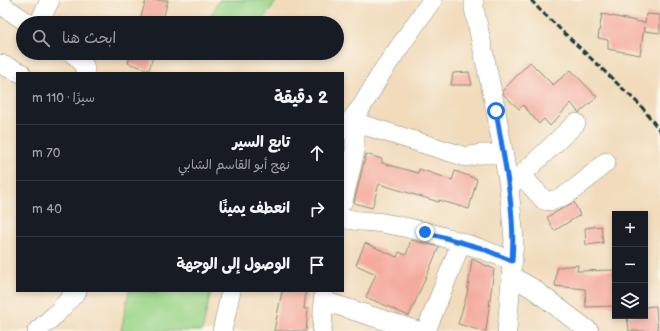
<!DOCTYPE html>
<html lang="ar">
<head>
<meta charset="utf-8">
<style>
	body { margin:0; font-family:"Balsamiq Sans","Playpen Sans Arabic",sans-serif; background:#242831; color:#f1f3f6; direction:rtl }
	.controls { position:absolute; right:12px; bottom:12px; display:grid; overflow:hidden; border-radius:0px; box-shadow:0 2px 6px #0003 }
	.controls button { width:36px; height:36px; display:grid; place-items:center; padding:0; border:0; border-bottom:1px solid #363941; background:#171b24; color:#f1f3f6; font:20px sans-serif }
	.stop { position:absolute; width:12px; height:12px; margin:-9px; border:3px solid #1a73e8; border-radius:50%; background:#fff }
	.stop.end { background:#1a73e8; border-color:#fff; box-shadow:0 1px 4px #0008 }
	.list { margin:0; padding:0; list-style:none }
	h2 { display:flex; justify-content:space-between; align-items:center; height:52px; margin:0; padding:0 16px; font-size:17px }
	h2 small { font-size:13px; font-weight:400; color:#9ea1a6 }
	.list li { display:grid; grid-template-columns:26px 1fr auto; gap:12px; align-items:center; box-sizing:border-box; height:56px; padding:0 16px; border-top:1px solid #363941 }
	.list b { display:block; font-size:15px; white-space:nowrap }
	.list p { margin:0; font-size:13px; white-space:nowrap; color:#9ea1a6 }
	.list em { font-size:13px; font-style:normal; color:#9ea1a6 }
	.icon { flex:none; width:22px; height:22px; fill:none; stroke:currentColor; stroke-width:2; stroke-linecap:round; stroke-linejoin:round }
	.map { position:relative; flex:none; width:660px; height:331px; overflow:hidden; direction:ltr }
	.search { position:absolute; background:#171b24; box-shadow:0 2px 6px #0003; left:16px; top:16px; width:328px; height:44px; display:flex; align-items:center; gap:10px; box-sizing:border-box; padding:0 14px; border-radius:22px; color:#9ea1a6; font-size:15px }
	.panel { position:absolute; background:#171b24; box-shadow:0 2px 6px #0003; left:16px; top:72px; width:328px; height:220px; border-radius:0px; direction:rtl }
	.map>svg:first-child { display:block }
	.green { fill:#9cd68a; stroke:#5e8a5f }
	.building { fill:#f4ab9e }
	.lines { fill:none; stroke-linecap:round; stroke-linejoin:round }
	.minor-casing { stroke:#888c78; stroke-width:20 }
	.minor { stroke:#fff; stroke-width:19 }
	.rail { stroke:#1f3d34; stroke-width:3; stroke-dasharray:6 3; stroke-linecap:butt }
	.route { stroke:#1a73e8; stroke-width:5 }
</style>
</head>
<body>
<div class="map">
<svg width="660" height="331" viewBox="0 0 660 331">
	<rect width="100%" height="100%" fill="#fbf7ec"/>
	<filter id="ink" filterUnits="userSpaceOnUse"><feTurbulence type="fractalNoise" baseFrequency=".025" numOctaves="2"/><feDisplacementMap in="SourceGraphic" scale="8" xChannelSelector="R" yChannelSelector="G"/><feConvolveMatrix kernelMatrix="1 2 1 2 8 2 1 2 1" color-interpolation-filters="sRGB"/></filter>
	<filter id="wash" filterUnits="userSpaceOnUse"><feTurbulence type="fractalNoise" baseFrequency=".012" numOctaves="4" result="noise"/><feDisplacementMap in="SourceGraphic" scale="16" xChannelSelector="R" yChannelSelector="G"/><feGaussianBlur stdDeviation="0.9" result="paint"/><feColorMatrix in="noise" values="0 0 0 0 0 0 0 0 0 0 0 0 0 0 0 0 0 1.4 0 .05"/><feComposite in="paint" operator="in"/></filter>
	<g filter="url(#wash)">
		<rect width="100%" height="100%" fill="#f1dbbb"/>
		<!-- green -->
		<g class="green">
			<path d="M219,0h58l-17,23h-53z"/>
			<path d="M129,291h82l-9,40h-81z"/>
		</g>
		<g id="blocks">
			<!-- building -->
			<g class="building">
				<path d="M146,0h22l-6,23h-23z"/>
				<path d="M602,14l43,9 1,-9 14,1v18l-16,-2v-4l-4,28 -32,-6v-9l-10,-2z"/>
				<path d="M131,53h23l-5,17 -21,-7z"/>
				<path d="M530,62l23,23 18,-15 26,27 -18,16 -8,-10 -21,23 -6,-7 -5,5 -16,-19 -4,4 -15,-14 -1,-5z"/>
				<path d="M469,72l3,13h-21l2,-12z"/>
				<path d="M366,154l16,5v4l36,10 1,-4 33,11 3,-9 22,8 -8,30 -30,-9v2l-60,-18 -7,24 -18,-5z"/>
				<path d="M574,202l6,13 -26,16 -7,-14z"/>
				<path d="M601,226l2,17 -17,2 -1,-17z"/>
				<path d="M411,240l28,7 -30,69 -43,-19 10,-23 -20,-9 9,-22 32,14 2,-5 7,3z"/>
				<path d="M472,259l22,10 -8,62h-4l-24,-7 9,-30z"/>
				<path d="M578,265l-1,6 37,-1 1,36 -29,1 -1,-18 -30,-3 2,-19z"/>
				<path d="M282,291h24l-2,18h4l-2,22h-32z"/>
				<path d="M656,306l2,25h-29l-2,-15h18v-9z"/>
			</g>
		</g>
	</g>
	<g filter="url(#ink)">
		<use href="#blocks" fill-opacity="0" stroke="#888c78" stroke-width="1"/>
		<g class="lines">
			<defs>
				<g id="minor">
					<path d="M474,0v8l22,103 13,76 5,53 -7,91"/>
					<path d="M0,4l28,19"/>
					<path d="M39,23l11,-23"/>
					<path d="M72,53c7,5 14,11 13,20"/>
					<path d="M0,64l21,9"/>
					<path d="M343,130l19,-24 20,-34 50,-72"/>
					<path d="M521,175l23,25c16,6 50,-27 62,-38"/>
					<path d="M513,183l63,-60"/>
					<path d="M343,201l12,-50v-13l-4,-17 115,36 14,-3h23"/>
					<path d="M343,218c14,4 26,3 39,5 45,7 88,21 130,38"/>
					<path d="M511,276l21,12 57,43"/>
					<path d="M324,301l94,30"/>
					<path d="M37,331l19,-17 21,-23"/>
					<path d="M222,331l9,-40"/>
					<path d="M322,331l2,-40"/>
					<path d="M426,331l35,-88"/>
				</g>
			</defs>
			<!-- minor casing -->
			<use href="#minor" class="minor-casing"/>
			<!-- minor -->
			<use href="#minor" class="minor"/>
			<!-- rail -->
			<path class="rail" d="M531,0l8,9 102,97 19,25"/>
		</g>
	</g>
	<g class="lines" filter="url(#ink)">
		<!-- route -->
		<path class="route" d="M425,232l56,16 31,13c4,-50 -8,-101 -16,-150"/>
	</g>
</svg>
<div class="controls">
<button>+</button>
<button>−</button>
<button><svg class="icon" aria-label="layers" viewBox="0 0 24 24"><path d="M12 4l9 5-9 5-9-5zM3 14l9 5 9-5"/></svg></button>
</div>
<div class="stop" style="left:496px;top:111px"></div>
<div class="stop end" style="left:425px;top:232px"></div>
<div class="search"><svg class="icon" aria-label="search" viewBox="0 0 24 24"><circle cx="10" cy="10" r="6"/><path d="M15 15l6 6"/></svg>ابحث هنا</div>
<section class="panel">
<h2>2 دقيقة<small>سيرًا · 110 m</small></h2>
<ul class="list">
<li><svg class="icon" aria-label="ahead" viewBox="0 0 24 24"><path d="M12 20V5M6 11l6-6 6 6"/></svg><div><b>تابع السير</b><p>نهج أبو القاسم الشابي</p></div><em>70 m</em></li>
<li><svg class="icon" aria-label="right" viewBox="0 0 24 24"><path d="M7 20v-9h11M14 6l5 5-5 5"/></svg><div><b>انعطف يمينًا</b></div><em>40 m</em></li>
<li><svg class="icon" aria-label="arrive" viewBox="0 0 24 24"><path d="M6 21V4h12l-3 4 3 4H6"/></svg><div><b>الوصول إلى الوجهة</b></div></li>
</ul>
</section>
</div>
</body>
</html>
